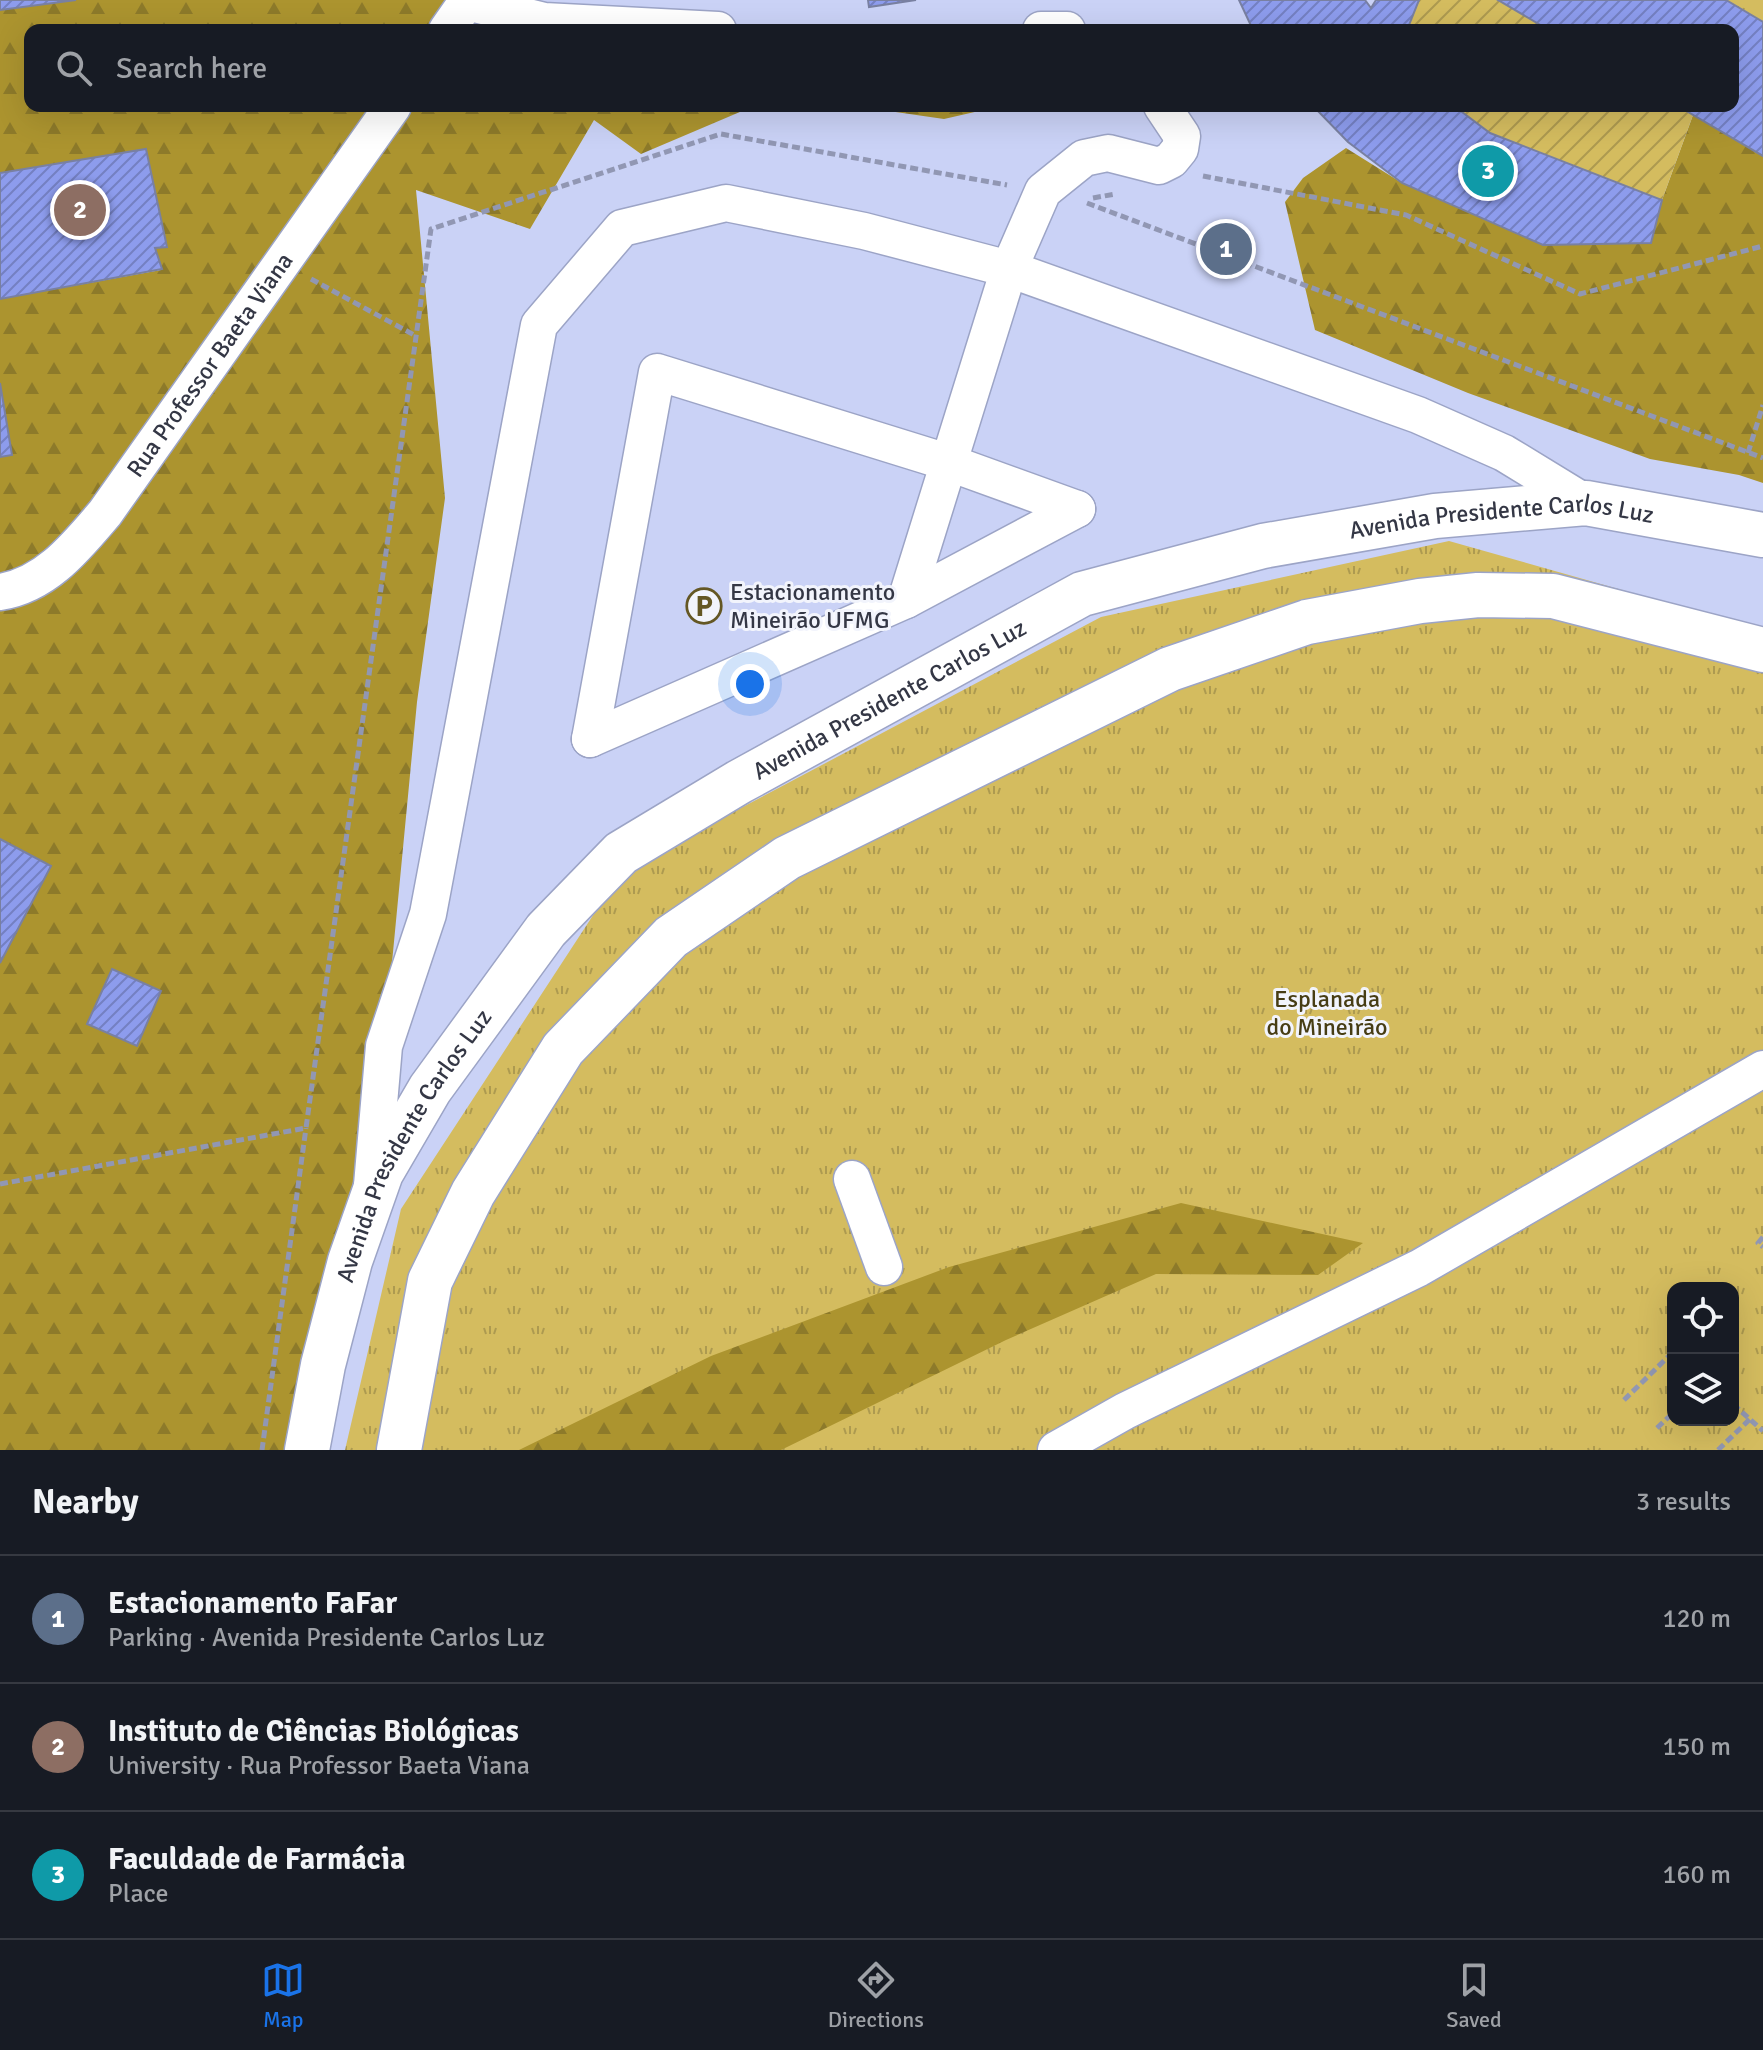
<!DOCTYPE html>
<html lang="en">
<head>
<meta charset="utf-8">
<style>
	body { margin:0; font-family:Signika,sans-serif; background:#242831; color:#f1f3f6 }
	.controls { position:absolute; right:24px; bottom:24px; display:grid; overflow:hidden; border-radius:16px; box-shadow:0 8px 32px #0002 }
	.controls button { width:72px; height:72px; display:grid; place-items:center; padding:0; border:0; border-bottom:2px solid #363941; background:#171b24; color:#f1f3f6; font:40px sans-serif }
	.you { position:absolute; left:750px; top:684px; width:28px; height:28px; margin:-20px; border:6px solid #fff; border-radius:50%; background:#1a73e8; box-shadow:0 0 0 12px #1a73e833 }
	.badge { display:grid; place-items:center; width:52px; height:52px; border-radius:50%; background:#1a73e8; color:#fff; font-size:26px; font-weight:700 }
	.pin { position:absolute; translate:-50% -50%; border:4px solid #fff; box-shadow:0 2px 8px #0006 }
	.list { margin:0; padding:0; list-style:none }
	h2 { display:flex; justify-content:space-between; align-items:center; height:104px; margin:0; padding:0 32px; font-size:34px }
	h2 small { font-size:26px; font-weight:400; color:#9ea1a6 }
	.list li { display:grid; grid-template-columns:52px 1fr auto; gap:24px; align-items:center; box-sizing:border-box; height:128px; padding:0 32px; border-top:2px solid #363941 }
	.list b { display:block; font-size:30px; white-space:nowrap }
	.list p { margin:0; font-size:26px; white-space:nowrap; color:#9ea1a6 }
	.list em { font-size:26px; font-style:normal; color:#9ea1a6 }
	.icon { flex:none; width:44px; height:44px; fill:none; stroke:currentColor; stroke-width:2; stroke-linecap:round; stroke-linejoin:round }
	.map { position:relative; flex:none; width:1763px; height:1450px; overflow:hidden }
	.search { position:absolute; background:#171b24; box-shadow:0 8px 32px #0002; left:24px; right:24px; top:24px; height:88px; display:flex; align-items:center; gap:20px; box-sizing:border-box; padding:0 28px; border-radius:16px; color:#9ea1a6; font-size:30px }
	.sheet { height:488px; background:#171b24 }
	nav { display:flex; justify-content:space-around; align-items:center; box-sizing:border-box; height:112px; border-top:2px solid #363941; background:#171b24; font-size:22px; color:#9ea1a6 }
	nav a { display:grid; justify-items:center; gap:4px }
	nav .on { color:#1a73e8 }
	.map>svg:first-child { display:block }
	.grass { fill:url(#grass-tufts); fill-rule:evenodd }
	.forest { fill:url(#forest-firs) }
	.garden { fill:url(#garden-furrows) }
	.building { fill:url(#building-hatch); stroke:#7980a1; stroke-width:2 }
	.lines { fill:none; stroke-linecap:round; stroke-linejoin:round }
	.minor-casing { stroke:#9ca4c6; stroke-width:39 }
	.major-casing { stroke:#9ca4c6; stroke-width:47 }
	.path { stroke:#9197b3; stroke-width:5; stroke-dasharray:8 4; stroke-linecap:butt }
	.minor { stroke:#fff; stroke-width:36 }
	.major { stroke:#fff; stroke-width:44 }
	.labels { text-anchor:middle; stroke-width:6; stroke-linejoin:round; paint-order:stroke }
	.street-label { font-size:24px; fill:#343745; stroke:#f2f4fc }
	.poi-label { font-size:24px; fill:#343745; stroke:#f2f4fc; text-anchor:start }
	.park-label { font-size:24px; fill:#473d14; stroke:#f2f4fc }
</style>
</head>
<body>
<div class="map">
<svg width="1763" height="1450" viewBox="0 0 1763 1450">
	<defs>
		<pattern id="grass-tufts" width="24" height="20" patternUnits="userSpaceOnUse" patternTransform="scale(2)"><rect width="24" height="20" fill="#d4bc5f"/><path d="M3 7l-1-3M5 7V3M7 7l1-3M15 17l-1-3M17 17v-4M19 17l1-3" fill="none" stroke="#ad9a50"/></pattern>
		<pattern id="forest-firs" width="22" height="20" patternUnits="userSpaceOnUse" patternTransform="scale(2)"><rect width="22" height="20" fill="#ac942f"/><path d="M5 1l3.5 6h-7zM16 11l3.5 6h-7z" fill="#8d7a2a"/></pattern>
		<pattern id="garden-furrows" width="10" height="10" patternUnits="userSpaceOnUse" patternTransform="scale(2)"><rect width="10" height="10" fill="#d4bc5f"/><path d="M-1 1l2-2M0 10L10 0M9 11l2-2" fill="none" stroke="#ad9a50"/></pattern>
		<pattern id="building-hatch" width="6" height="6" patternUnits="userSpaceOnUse" patternTransform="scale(2)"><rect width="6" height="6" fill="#8d9ced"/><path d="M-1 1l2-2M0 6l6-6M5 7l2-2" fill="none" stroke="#7480c2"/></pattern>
	</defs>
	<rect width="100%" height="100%" fill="#cad2f6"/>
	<!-- grass -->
	<g class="grass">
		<path d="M1726,0h37v22z"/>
		<path d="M1449,541l314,89v820h-1418l56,-241 221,-338 479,-254zM1673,1288h60v132h-60z"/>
	</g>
	<!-- forest -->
	<g class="forest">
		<path d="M76,0h388l255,30h-689v76h724l-113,48 -47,-34 -64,109 -114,-39 29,308 -28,204 -33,344 -85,404h-299v-993l12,-2 -12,-72v-84l161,-29 -6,-22 12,-1 -21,-98 -146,24v-163z"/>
		<path d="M854,106h147l-57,13z"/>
		<path d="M1693,115l70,41v327l-24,-8 -89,-16 -182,-66 -153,-63 -30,-128 18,-24 43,-30 56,35 141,62 107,-2 12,-43z"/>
		<path d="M1181,1203l182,40 -45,32 -162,-1 -150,66 -225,110h-262l192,-94 238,-89z"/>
	</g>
	<!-- garden -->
	<g class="garden">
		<path d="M1419,0h79l51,30h-142z"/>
		<path d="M1454,106h224l15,9 -31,85 -172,-67z"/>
	</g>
	<!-- building -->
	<g class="building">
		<path d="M0,0h76l-76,10z"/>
		<path d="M868,0h48l-47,7z"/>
		<path d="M1239,0h126l6,8 5,-8h43l-12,30h-154z"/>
		<path d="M1498,0h228l37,22v134l-85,-50h55v-76h-184z"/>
		<path d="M1313,106h141l36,27 172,67 -11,43 -108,2 -141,-62 -54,-41z"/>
		<path d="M146,149l21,98 -12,1 7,21 -162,30v-126z"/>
		<path d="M0,383l12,72 -12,2z"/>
		<path d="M0,839l51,27 -51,97z"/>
		<path d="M112,969l49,22 -24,55 -50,-22z"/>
	</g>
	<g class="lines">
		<defs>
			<g id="minor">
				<path d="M467,2l77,19 174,9"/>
				<path d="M447,30l21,-30"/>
				<path d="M1041,30h26"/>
				<path id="s1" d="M0,592c46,-7 76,-45 105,-79l288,-407"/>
				<path d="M906,600l103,-331 34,-78 41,-33 24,-5 51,13 12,-6 9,-11 2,-13 -20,-30"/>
				<path d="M590,739l67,-367 290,90 130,47"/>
				<path d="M590,739l316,-139 171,-91"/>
				<path d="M852,1179l32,88"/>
				<path d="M372,1185l12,-139 44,-132 111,-589 83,-97 104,-25 138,28 145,38 409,146 86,38 82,50"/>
				<path d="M1056,1450l69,-39 294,-143 344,-199"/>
			</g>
			<g id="major">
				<path id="s2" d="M307,1450l16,-85 27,-104 31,-88 49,-84 116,-159 75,-77 118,-71 343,-188 181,-48 172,-30 151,-13 177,32"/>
				<path d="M399,1450l31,-169 43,-88 90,-144 108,-112 116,-79 383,-189 137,-47 113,-21 58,-6 75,1 210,54"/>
			</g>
		</defs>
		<!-- minor casing -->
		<use href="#minor" class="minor-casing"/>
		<!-- major casing -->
		<use href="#major" class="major-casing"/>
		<!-- path -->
		<g class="path">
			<path d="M1203,176l203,39 174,79 183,-48"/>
			<path d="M1093,198l22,-4"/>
			<path d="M1087,203l676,255"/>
			<path d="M311,279l105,57"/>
			<path d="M1748,453l15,-48"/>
			<path d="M0,1184l306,-56 125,-899 290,-95 286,51"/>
			<path d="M1763,1237l-5,6 5,4"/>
			<path d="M1624,1400l49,-48"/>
			<path d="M1733,1404l30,27"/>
			<path d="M1657,1428l16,-15"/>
			<path d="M262,1450l44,-322"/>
			<path d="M1718,1450l32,-31"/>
		</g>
		<!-- minor -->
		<use href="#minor" class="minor"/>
		<!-- major -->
		<use href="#major" class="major"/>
	</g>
	<!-- icons -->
	<defs>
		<symbol id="parking-ring" viewBox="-11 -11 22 22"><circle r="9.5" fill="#f2f4fc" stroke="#645724" stroke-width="1.5"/><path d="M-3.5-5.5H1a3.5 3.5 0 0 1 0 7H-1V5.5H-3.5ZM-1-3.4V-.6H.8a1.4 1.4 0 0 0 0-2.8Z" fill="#645724"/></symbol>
	</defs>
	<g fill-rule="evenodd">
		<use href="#parking-ring" x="684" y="586" width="40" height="40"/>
	</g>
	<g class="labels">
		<!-- street labels -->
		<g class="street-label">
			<text dy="8" stroke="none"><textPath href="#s1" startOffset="316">Rua Professor Baeta Viana</textPath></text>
			<text dy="8" stroke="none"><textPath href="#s2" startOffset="1646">Avenida Presidente Carlos Luz</textPath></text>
			<text dy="8" stroke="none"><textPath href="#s2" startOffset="998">Avenida Presidente Carlos Luz</textPath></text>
			<text dy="8" stroke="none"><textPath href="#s2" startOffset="326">Avenida Presidente Carlos Luz</textPath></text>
		</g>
		<!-- poi labels -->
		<g class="poi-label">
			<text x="730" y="600">Estacionamento<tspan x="730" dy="28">Mineirão UFMG</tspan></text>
		</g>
		<!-- park labels -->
		<g class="park-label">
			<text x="1327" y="1007">Esplanada<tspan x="1327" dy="28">do Mineirão</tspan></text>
		</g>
	</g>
</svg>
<div class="controls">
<button><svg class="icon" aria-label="locate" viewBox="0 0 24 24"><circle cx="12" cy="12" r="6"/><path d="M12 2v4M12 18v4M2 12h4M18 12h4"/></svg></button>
<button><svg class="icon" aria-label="layers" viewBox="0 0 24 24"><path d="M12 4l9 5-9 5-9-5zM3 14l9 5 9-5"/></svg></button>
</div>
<div class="you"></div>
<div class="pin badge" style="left:1226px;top:249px;background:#5c6f8a">1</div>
<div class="pin badge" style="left:80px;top:210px;background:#8d6e63">2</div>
<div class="pin badge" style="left:1488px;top:171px;background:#0f9aa8">3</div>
<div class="search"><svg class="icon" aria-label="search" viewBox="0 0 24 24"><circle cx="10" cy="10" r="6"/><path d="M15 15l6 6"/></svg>Search here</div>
</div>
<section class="sheet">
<h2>Nearby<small>3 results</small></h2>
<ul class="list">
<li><span class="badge" style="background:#5c6f8a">1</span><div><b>Estacionamento FaFar</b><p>Parking · Avenida Presidente Carlos Luz</p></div><em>120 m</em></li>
<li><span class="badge" style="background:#8d6e63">2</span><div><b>Instituto de Ciências Biológicas</b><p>University · Rua Professor Baeta Viana</p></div><em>150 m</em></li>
<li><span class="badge" style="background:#0f9aa8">3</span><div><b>Faculdade de Farmácia</b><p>Place</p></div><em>160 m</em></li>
</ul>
</section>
<nav>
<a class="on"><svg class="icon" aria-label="map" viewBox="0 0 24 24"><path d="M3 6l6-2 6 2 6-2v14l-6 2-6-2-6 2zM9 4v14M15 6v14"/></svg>Map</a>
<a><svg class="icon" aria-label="directions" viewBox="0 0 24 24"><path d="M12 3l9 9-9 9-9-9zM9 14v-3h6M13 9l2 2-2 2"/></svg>Directions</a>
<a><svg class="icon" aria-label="saved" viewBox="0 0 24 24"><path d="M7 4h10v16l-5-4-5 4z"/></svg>Saved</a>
</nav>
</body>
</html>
